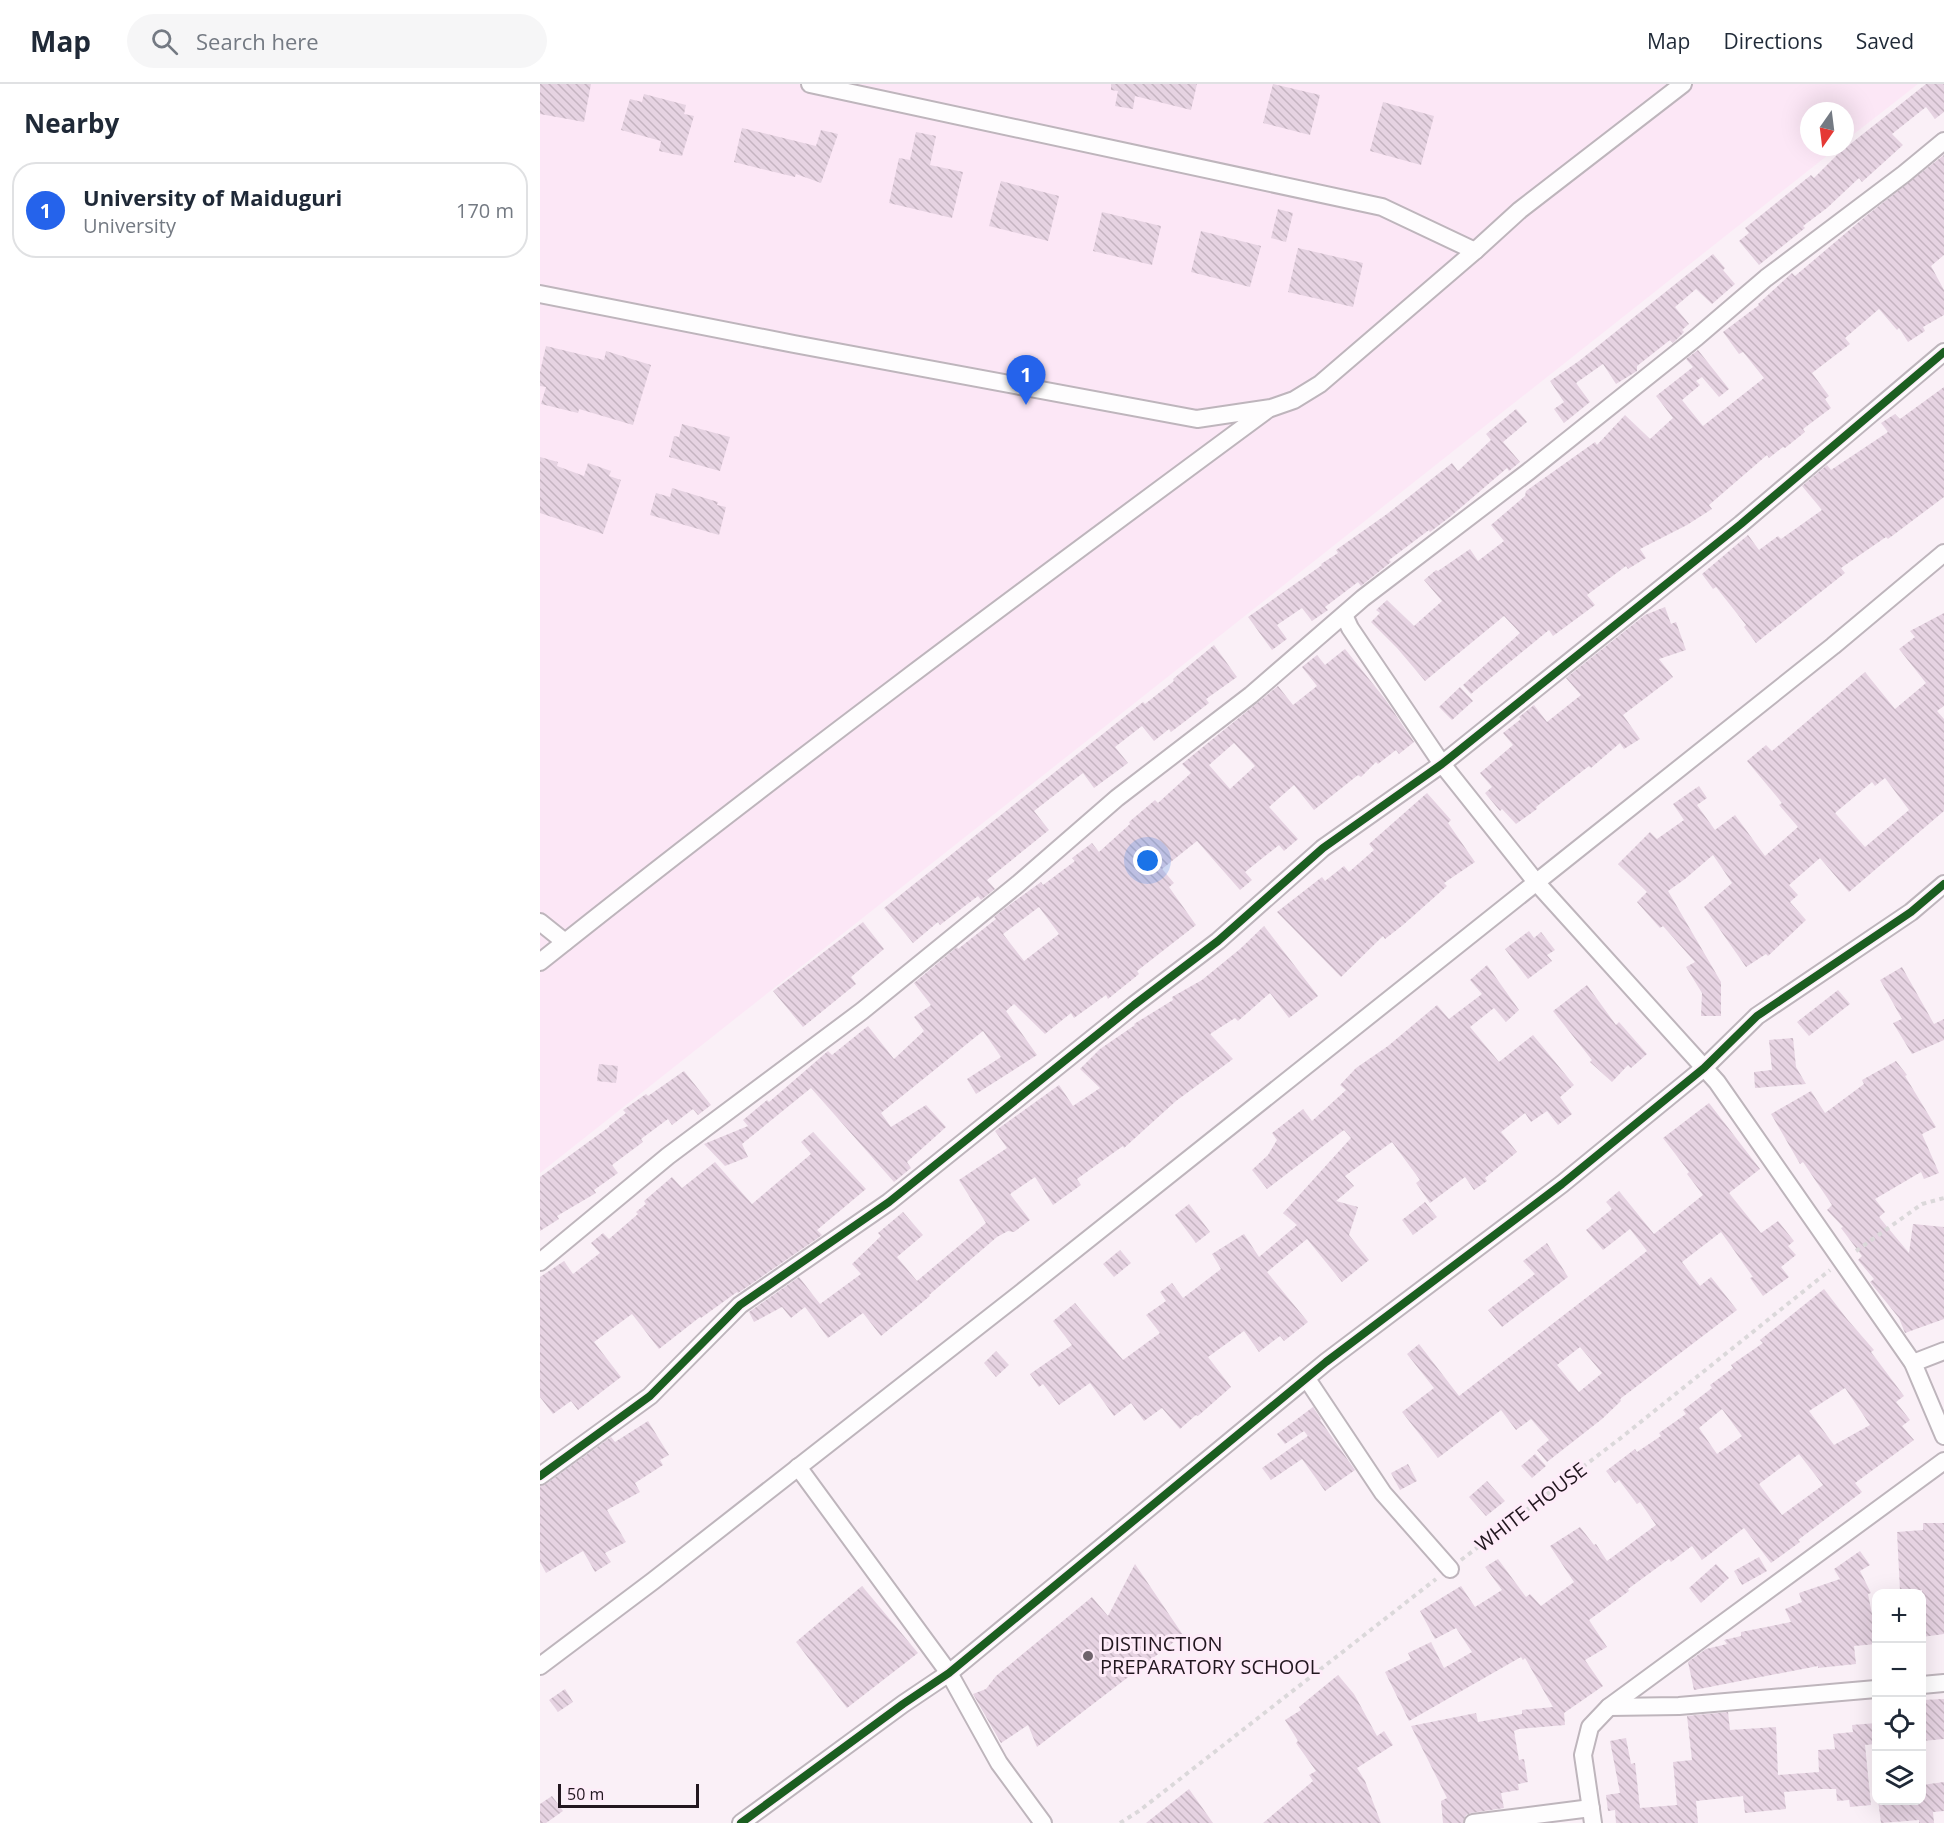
<!DOCTYPE html>
<html lang="en">
<head>
<meta charset="utf-8">
<style>
	body { margin:0; font-family:"Open Sans",sans-serif; background:#f6f6f7; color:#1f2937 }
	.controls { position:absolute; right:18px; bottom:18px; display:grid; overflow:hidden; border-radius:12px; box-shadow:0 6px 24px #0002 }
	.controls button { width:54px; height:54px; display:grid; place-items:center; padding:0; border:0; border-bottom:2px solid #e0e1e3; background:#fff; color:#1f2937; font:30px sans-serif }
	.compass { position:absolute; left:1260px; top:18px; width:54px; height:54px; border-radius:50%; background:#fff; box-shadow:0 6px 24px #0002; rotate:194deg }
	.scale { position:absolute; left:18px; bottom:15px; width:141px; box-sizing:border-box; padding-left:6px; border:3px solid #22171f; border-top:0; font-size:16px; line-height:21px; white-space:nowrap; color:#22171f; -webkit-text-stroke:4px #feecf9; paint-order:stroke }
	.you { position:absolute; left:608px; top:777px; width:21px; height:21px; margin:-15px; border:4px solid #fff; border-radius:50%; background:#1a73e8; box-shadow:0 0 0 9px #1a73e833 }
	.badge { display:grid; place-items:center; width:39px; height:39px; border-radius:50%; background:#2563eb; color:#fff; font-size:20px; font-weight:700 }
	.pin { position:absolute; translate:-50% -50px; filter:drop-shadow(0 2px 3px #0008) }
	.pin::after { content:''; position:absolute; top:32px; width:21px; height:18px; background:inherit; clip-path:polygon(0 0,100% 0,50% 100%) }
	.list { margin:0; padding:0; list-style:none }
	h2 { display:flex; justify-content:space-between; align-items:center; height:78px; margin:0; padding:0 24px; font-size:26px }
	h2 small { font-size:20px; font-weight:400; color:#747a83 }
	.list li { display:grid; grid-template-columns:39px 1fr auto; gap:18px; align-items:center; box-sizing:border-box; height:96px; margin:0 12px 12px; padding:0 12px; border:2px solid #e0e1e3; border-radius:24px }
	.list b { display:block; font-size:22px; white-space:nowrap }
	.list p { margin:0; font-size:20px; white-space:nowrap; color:#747a83 }
	.list em { font-size:20px; font-style:normal; color:#747a83 }
	.icon { flex:none; width:33px; height:33px; fill:none; stroke:currentColor; stroke-width:2; stroke-linecap:round; stroke-linejoin:round }
	.map { position:relative; flex:none; width:1404px; height:1739px; overflow:hidden }
	header { display:flex; align-items:center; gap:36px; box-sizing:border-box; height:84px; padding:0 30px; background:#fff; border-bottom:2px solid #e0e1e3 }
	header strong { font-size:28px }
	nav { display:flex; gap:33px; margin-inline-start:auto; font-size:21px }
	.search { width:420px; height:54px; background:#f6f6f7; display:flex; align-items:center; gap:15px; box-sizing:border-box; padding:0 21px; border-radius:33px; color:#747a83; font-size:22px }
	main { display:flex }
	aside { flex:1; background:#fff }
	.map>svg:first-child { display:block }
	.built { fill:#fce7f6 }
	.building { fill:url(#building-back-hatch); fill-rule:evenodd }
	.lines { fill:none; stroke-linecap:round; stroke-linejoin:round }
	.street-casing { stroke:#beb5bc; stroke-width:20 }
	.path { stroke:#dbd8da; stroke-width:4; stroke-dasharray:4.5 4.5; stroke-linecap:butt }
	.street { stroke:#fefdfe; stroke-width:16 }
	.cycleway-casing { stroke:#feecf9; stroke-width:11 }
	.cycleway { stroke:#1b5e20; stroke-width:8 }
	.poi-dot { fill:#6e636b; stroke:#feecf9; stroke-width:2 }
	.labels { text-anchor:middle; stroke-width:6; stroke-linejoin:round; paint-order:stroke }
	.street-label { font-size:20px; fill:#22171f; stroke:#feecf9 }
	.poi-label { font-size:20px; fill:#22171f; stroke:#feecf9; text-anchor:start }
</style>
</head>
<body>
<header>
<strong>Map</strong>
<div class="search"><svg class="icon" aria-label="search" viewBox="0 0 24 24"><circle cx="10" cy="10" r="6"/><path d="M15 15l6 6"/></svg>Search here</div>
<nav><a>Map</a><a>Directions</a><a>Saved</a></nav>
</header>
<main>
<aside>
<h2>Nearby<small></small></h2>
<ul class="list">
<li><span class="badge">1</span><div><b>University of Maiduguri</b><p>University</p></div><em>170 m</em></li>
</ul>
</aside>
<div class="map">
<svg width="1404" height="1739" viewBox="0 0 1404 1739">
	<defs>
		<pattern id="building-back-hatch" width="6" height="6" patternUnits="userSpaceOnUse" patternTransform="scale(1.5)"><rect width="6" height="6" fill="#e6d3e2"/><path d="M-1 5l2 2M0 0l6 6M5-1l2 2" fill="none" stroke="#c5b4c1"/></pattern>
	</defs>
	<rect width="100%" height="100%" fill="#faf0f7"/>
	<!-- built -->
	<path class="built" d="M0,0h1378l-73,57v-30h-36v36h29l-1298,1026z"/>
	<!-- building -->
	<g class="building">
		<path d="M0,0h51l-7,38 -44,-8z"/>
		<path d="M571,0h86l-6,26 -56,-14 -2,13 -18,-3 3,-15 -7,-1z"/>
		<path d="M733,0l47,11 -10,40 -47,-12z"/>
		<path d="M1386,0h18v28l-9,7 -9,-12 -34,27 11,11 -41,37 -3,-4 -32,30 -24,18 2,2 -46,37 -20,-24 10,-8 -4,-5 66,-53 3,3 25,-25z"/>
		<path d="M104,10l42,11 -2,9 10,2 -12,40 -23,-5 2,-10 -40,-11 9,-31 12,3z"/>
		<path d="M843,18l51,14 -13,49 -51,-14z"/>
		<path d="M202,44l74,18 5,-16 17,4 -17,49 -25,-9 -1,3 -61,-15z"/>
		<path d="M376,48l20,4 -6,29 33,7 -11,46 -63,-15 10,-45 11,2z"/>
		<path d="M1404,71v100l-13,11 13,24v25l-21,12 2,4 -17,11 -9,-14 -2,2 -18,-21 -34,29 5,6 -38,29 17,23 -4,3 6,9 -28,21 2,3 -20,16 -2,-1 -14,11 -2,-3 -58,50 3,4 -25,16 -47,24 6,9 -18,11 -2,-3 -39,29 8,10 -42,31 -4,-6 -78,64 -8,-9 57,-52 -16,-17 -79,65 -28,-33 -26,-26 9,-9 -4,-3 11,-10 27,26 28,-25 -18,-21 12,-10 2,1 32,-22 8,12 26,-20 -13,-16 34,-29 1,-5 69,-49 2,3 28,-30 25,24 23,-21 -17,-22 37,-29 -7,-8 12,-9 31,39 -10,8 -17,-20 -6,4 4,4 -18,15 21,26 61,-48 -21,-26 -4,2 -16,-22 36,-27 -1,-1 34,-31 3,3 71,-60z"/>
		<path d="M461,97l58,15 -11,45 -59,-15z"/>
		<path d="M738,125l15,4 -7,29 -15,-4z"/>
		<path d="M562,128l59,14 -9,39 -59,-14z"/>
		<path d="M661,147l60,15 -11,41 -59,-15z"/>
		<path d="M758,164l65,15 -10,44 -65,-15z"/>
		<path d="M1173,170l12,14 -2,2 12,14 -23,20 -16,-15 -21,18 14,17 -7,6 2,2 -11,11 -3,-3 -33,26v5l-21,13 -13,-20 -27,19 14,19 -26,21 -10,-14 10,-7 -14,-21 29,-20z"/>
		<path d="M6,262l58,14 2,-9 45,14 -18,60 -54,-16 -1,4 -37,-9 5,-17 -6,-1v-14z"/>
		<path d="M1404,303v110l-56,42 -2,-2 -45,31 4,5 -89,70 -12,-16 2,-2 -30,-38 -3,2 -11,-15 46,-39 11,15 19,-14 3,3 41,-29 -20,-24 25,-21 4,5 57,-38 -7,-9 14,-9 5,5z"/>
		<path d="M976,325l11,13 -24,20 17,20 -11,9 -2,-3 -56,48 -21,16 -1,-2 -40,30 2,2 -30,24 -3,-4 -33,25 3,3 -16,11 -10,-13 -25,17 10,14 -15,11 -24,-33 74,-52 -1,-1 17,-11 -2,-3 51,-36 65,-51 6,8 33,-31 -5,-6z"/>
		<path d="M142,340l48,13 -10,34 -51,-14 5,-21 5,1z"/>
		<path d="M0,373l18,5 -1,4 27,10 4,-13 23,8 -2,5 12,4 -18,54 -63,-21z"/>
		<path d="M132,404l46,14 -1,3 9,2 -7,28 -69,-20 6,-22 14,4z"/>
		<path d="M1125,523l6,17 5,-2 10,28 -27,9 14,18 -50,38 17,24 -16,10 -4,-6 -29,25 -2,-2 -53,41 1,2 -21,15 -14,-15 -2,2 -15,-18 7,-6 -12,-14 33,-28 -10,-12 18,-14 -2,-2 15,-12 13,17 34,-27 -15,-17 79,-63z"/>
		<path d="M1404,529v93l-7,5 7,8v92l-95,81 -29,-34 -31,27 9,10 -8,7 16,18 -38,36 -2,-2 -20,13 -42,-60 28,-24 -19,-28 -28,24 -17,12 53,91v34h-20l1,-23 -16,-26 9,-5 -32,-36 -3,2 -23,-26 10,-10 -29,-28 32,-32 7,7 27,-19 -11,-16 26,-18 8,12 -10,7 18,25 20,-15 30,41 33,-29 -19,-22 3,-2 -35,-42 19,-16 6,6 93,-79 30,37 31,-26 -27,-34 16,-12 -5,-6zM1345,694l24,32 -44,37 -30,-34 37,-31 3,4z"/>
		<path d="M674,561l23,32 -31,22 3,4 -38,29 -2,-3 -15,12 -12,-15 -27,21 13,16 -34,25 -11,-15 -49,38 15,19 -62,50 8,9 -14,11 -3,-4 -38,29 -2,-3 -25,21 -29,-35 259,-206 2,2 29,-23 -1,-2z"/>
		<path d="M805,565l40,50 29,43 -15,12 -3,-4 -18,14 -2,-2 -15,15 -3,-2 -44,35 -20,-25 -25,22 29,32 -14,12 -5,-6 -34,27 7,8 -12,10 -43,-49 -35,28 12,14 -5,4 27,38 -59,46 2,3 -31,25 -2,-4 -32,23 -3,-5 -26,21 -31,-30 -8,7 31,44 -61,39 -9,-15 34,-22 -18,-26 -102,82 10,14 35,-22 20,22 -39,35 4,6 -17,14 -83,-94 -69,56 6,13 -23,9 -21,-22 44,-18 -5,-6 24,-20 2,2 59,-51 4,4 36,-29 26,33 30,-28 -10,-14 17,-12 -17,-22 43,-36 1,2 38,-30 -2,-2 14,-11 33,-24 2,3 32,-24 -3,-3 20,-15 7,9 31,-28 -1,-2 26,-22 3,3 33,-30 -9,-9 96,-78 15,19 24,-19 -15,-19 15,-12 8,10zM694,659l21,23 -25,23 -21,-24zM499,823l20,27 -35,27 -21,-27z"/>
		<path d="M920,603l13,14 -21,19 -13,-13z"/>
		<path d="M887,709l24,27 -3,3 27,39 -31,21 3,3 -44,39 -18,14 -2,-3 -42,41 -64,-65 45,-35 3,4 19,-15 5,6 25,-22 -5,-6z"/>
		<path d="M323,838l21,27 -33,28 5,7 -53,43 -30,-36z"/>
		<path d="M724,842l54,70 -29,22 -19,-25 -32,28 -3,-3 -25,16 23,25 -57,42 -52,47 -1,-2 -46,33 4,6 -28,20 -18,-28 -25,17 20,26 -16,12 -6,-1 -11,6 -68,58 1,1 -49,40 -18,-23 -35,25 -23,-31 -14,11 -9,-11 -28,15 -5,-10 50,-35 21,27 41,-30 -9,-10 29,-28 -3,-3 25,-21 20,23 -26,22 20,24 69,-58 -27,-43 48,-32 -12,-17 64,-46 14,21 27,-18 -20,-19 20,-20 35,-24 -1,-1 39,-24 -1,-3 30,-17 38,-31z"/>
		<path d="M989,847l5,7 7,-6 14,18 -8,5 5,6 -24,18 -23,-30z"/>
		<path d="M947,881l32,45 -13,12 -12,-14 -24,19 29,35 34,-27 41,50 -14,12 12,17 -14,11 -11,-14 -16,11 -6,-9 -24,19 16,20 -32,26 2,3 -13,9 -9,-13 -35,26 -14,-20 4,-3 -28,-38 -47,34 9,10 -18,15 22,6 -9,28 20,25 -27,22 -35,-43 -40,33 41,50 -24,19 -4,-5 -21,16 -15,-21 -36,26 23,30 -33,29 -2,-1 -16,14 -18,-21 -18,13 -13,-18 -17,13 -24,-33 -31,22 -16,-21 -4,3 -9,-13 42,-29 -19,-24 22,-18 48,57 37,-27 -14,-18 20,-14 -6,-9 12,-9 11,15 38,-29 -9,-15 32,-20 15,23 38,-32 -14,-12 68,-75 -7,-8 -77,59 -15,-19 16,-15 9,-15 -5,-7 31,-24 9,12 34,-31 -6,-5 16,-17 32,-22 49,-41 12,14 33,-25 -12,-14z"/>
		<path d="M1362,883l32,57 10,-5v21l-32,14 -19,-31 9,-4 -22,-39z"/>
		<path d="M1047,901l29,40 3,-3 28,32 -16,14 -3,-3 -16,17 -22,-20 2,-2 -39,-49z"/>
		<path d="M1298,906l12,14 -41,32 -12,-14z"/>
		<path d="M1253,954l3,29 10,17 -51,4 -1,-16 18,-2 -3,-30z"/>
		<path d="M1356,977l11,14 -2,1 31,51 -14,7 17,39 -15,6 -3,-7 -46,27 10,13 -6,5 30,36 4,-29 31,3v92l-39,14 -6,-15 -29,-36 4,-3 -16,-19 4,-4 -21,-28 2,-1 -16,-17 5,-5 -29,-43 -3,2 -29,-50 40,-23 14,22 39,-29 -2,-4z"/>
		<path d="M59,980l19,2 -2,17 -19,-2z"/>
		<path d="M144,987l27,34 -13,10 -5,-6 -21,16 -4,-6 -27,20 2,3 -31,23 6,8 -24,17 2,3 -39,23 2,3 -19,12v-54l69,-50v-1l17,-13 -3,-3 23,-16 2,2z"/>
		<path d="M1169,1019l51,66 -31,24 32,40 17,-12 16,20 -6,5 8,9 -15,12 8,10 -26,19 -13,-18 3,-1 -32,-45 -39,30 18,24 11,-9 26,33 -117,89 1,2 -19,18 -55,43 -10,-12 12,-10 -18,-21 -15,11 -15,-20 -63,48 -36,-46 32,-24 -27,-34 12,-10 40,52 188,-145 -17,-22 -27,21 -17,-20 26,-21 -6,-7 13,-11 35,43 49,-39 -16,-21 2,-2 -26,-34zM1040,1263l22,26 -23,19 -22,-27z"/>
		<path d="M273,1048l53,57 -49,41 5,5 -4,3 -80,55 -1,-1 -36,26 -1,-1 -41,32 -27,-35 -38,28 27,35 -43,33 -7,-9 -18,13 -13,-17v-120l24,-16 9,13 27,-21 -9,-10 12,-10 6,6 29,-25 -2,-2 10,-8 -2,-3 28,-24 10,11 33,-26 37,42 59,-50 -10,-12z"/>
		<path d="M885,1118l12,15 -24,18 -11,-15z"/>
		<path d="M649,1120l21,28 -14,11 -21,-28z"/>
		<path d="M1007,1159l21,34 -66,50 -14,-17 47,-36 -12,-13z"/>
		<path d="M580,1166l11,13 -17,14 -11,-13z"/>
		<path d="M1284,1205l23,30 27,31 -3,2 33,44 -8,6 14,18 -8,6 12,14 -59,43 7,9 -64,48 2,2 -29,21 -27,-35 -42,32 -10,-14 -21,16 -2,-3 -41,30 1,2 -40,29 18,27 -22,13 18,26 -39,27 1,12 -46,4 -5,2 5,29 5,-1 4,23 -10,2 1,6 -18,3 3,15 -33,5 -5,2 -3,8h-20l-2,-22 6,-3 -36,-72 65,-13 2,9 44,-8v-4l31,-3 -28,-49 -2,2 -2,-3 -112,64 -24,-49 26,-13 -3,-6 23,-11 13,26 28,-16 -16,-24 -21,11 -15,-28 41,-25 14,21 27,-17 -17,-23 13,-8 28,38 4,-3 11,12 33,-24 -24,-36 30,-19 14,18 2,-1 11,17 49,-36 -16,-23 -3,2 -18,-24 -4,3 -9,-12 29,-22 2,3 24,-16 -2,-3 27,-19 -3,-4 29,-22 -2,-3 23,-17 -2,-3 32,-22 -3,-3zM1305,1304l25,37 -36,20 -25,-34zM1182,1325l20,27 -25,18 -18,-26zM1259,1370l24,31 -41,30 -23,-31z"/>
		<path d="M456,1267l13,14 -13,12 -12,-14z"/>
		<path d="M773,1323l8,12 -1,1 35,50 -30,21 -23,-32 -31,21 -9,-12 46,-32 -4,-5 -19,13 -8,-10z"/>
		<path d="M108,1337l21,34 -9,5 3,5 -28,18 5,9 -33,18 19,32 -21,11 6,9 -16,10 -12,-21 -37,22 -6,-11v-76l6,-2 65,-47 4,5z"/>
		<path d="M995,1370l11,12 -14,12 -11,-12z"/>
		<path d="M868,1380l9,17 -17,9 -9,-17z"/>
		<path d="M947,1397l18,20 -19,15 -17,-19z"/>
		<path d="M1383,1439h21v111l-22,3v-47l-22,1 -3,-59 26,-2z"/>
		<path d="M1320,1467l10,14 -10,6 11,22 -3,1 7,35h1v15l-22,2 2,18 -38,4v-2l-124,24 -6,-28 18,-13 21,-5 -3,-4 17,-4v-4l50,-10 -6,-13 17,-7 -3,-9 41,-14 -6,-10z"/>
		<path d="M1219,1473l8,14 -25,14 -8,-14z"/>
		<path d="M595,1480l48,71 -146,112 -9,-22 -27,18 -28,-49 13,-5 10,-13 96,-79 16,19z"/>
		<path d="M1176,1480l13,14 -28,25 -12,-15z"/>
		<path d="M322,1502l56,67 -71,55 -51,-66z"/>
		<path d="M798,1591l16,19 23,42 7,-5 9,14 -36,23 8,13 16,42h-118l50,-42 -4,-6 7,-4 -20,-28 2,-2 -13,-21 16,-10 -2,-3z"/>
		<path d="M25,1605l8,13 -15,10 -9,-12z"/>
		<path d="M1404,1615v40l-22,2v-41z"/>
		<path d="M1188,1628l2,18 46,-3 2,48 41,-3 -1,-22 17,-1 -2,-15 20,-2 -1,-7 24,-2v21l-11,1 6,60 -21,2 -1,-7 -12,1 -1,-12h-14l-38,3 2,17 -41,4 -2,-17 -47,5 2,22h-82l-1,-13 -7,1 -2,-16 14,-2 -10,-52 16,-3 5,26 4,-1 5,45 37,-3 -4,-43 19,-2 -5,-44z"/>
		<path d="M1404,1698v29l-11,1 1,11h-15v-3l-38,3 -3,-23h44v-15z"/>
		<path d="M649,1705l24,34h-67z"/>
		<path d="M12,1712l11,15 -17,12h-6v-19z"/>
	</g>
	<g class="lines">
		<defs>
			<g id="street">
				<path d="M270,0l572,123 93,44"/>
				<path d="M0,210l254,50 403,75 74,-11 23,-8 26,-16 155,-133 45,-41 163,-126"/>
				<path d="M804,531l6,13 92,136 94,118 181,200 196,281 31,73"/>
				<path d="M0,838l25,20"/>
				<path d="M0,878c238,-190 482,-371 727,-552"/>
				<path d="M0,1178l128,-106 194,-145 156,-127 99,-86 134,-103 112,-97 165,-126 169,-135 69,-59 138,-104 40,-33"/>
				<path d="M1373,1279l31,-12"/>
				<path d="M767,1295l76,114 67,76"/>
				<path d="M258,1383l151,206 50,90 44,60"/>
				<path d="M0,1392l110,-80 90,-91 149,-103 245,-197 84,-64 105,-93 119,-84 299,-240 203,-172"/>
				<path d="M0,1582l113,-85 369,-289 811,-646 111,-93"/>
				<path d="M1382,1601l22,-2"/>
				<path d="M1069,1623l70,-1 197,-17"/>
				<path d="M201,1739l162,-119 46,-31 377,-311 236,-178 142,-116 53,-52 154,-104 33,-28"/>
				<path d="M933,1739l118,-15"/>
				<path d="M1053,1739l-10,-68 7,-28 19,-20 335,-246"/>
			</g>
		</defs>
		<!-- street casing -->
		<use href="#street" class="street-casing"/>
		<!-- path -->
		<g class="path">
			<path d="M1316,1167l66,-47 22,-6"/>
			<path d="M921,1476l161,-123 208,-167"/>
			<path d="M580,1739l19,-12 297,-232"/>
		</g>
		<!-- street -->
		<use href="#street" class="street"/>
		<defs>
			<g id="cycleway">
				<path d="M0,1392l110,-80 90,-91 149,-103 245,-197 84,-64 105,-93 119,-84 299,-240 203,-172"/>
				<path d="M201,1739l162,-119 46,-31 377,-311 236,-178 142,-116 53,-52 154,-104 33,-28"/>
			</g>
		</defs>
		<!-- cycleway casing -->
		<use href="#cycleway" class="cycleway-casing"/>
		<!-- cycleway -->
		<use href="#cycleway" class="cycleway"/>
	</g>
	<!-- markers -->
	<circle class="poi-dot" cx="548" cy="1572" r="6"/>
	<g class="labels">
		<!-- street labels -->
		<g class="street-label">
			<text transform="translate(991 1423) rotate(-37)" y="7">WHITE HOUSE</text>
		</g>
		<!-- poi labels -->
		<g class="poi-label">
			<text x="560" y="1567">DISTINCTION<tspan x="560" dy="23">PREPARATORY SCHOOL</tspan></text>
		</g>
	</g>
</svg>
<div class="controls">
<button>+</button>
<button>−</button>
<button><svg class="icon" aria-label="locate" viewBox="0 0 24 24"><circle cx="12" cy="12" r="6"/><path d="M12 2v4M12 18v4M2 12h4M18 12h4"/></svg></button>
<button><svg class="icon" aria-label="layers" viewBox="0 0 24 24"><path d="M12 4l9 5-9 5-9-5zM3 14l9 5 9-5"/></svg></button>
</div>
<svg class="compass" viewBox="-18 -18 36 36"><path d="M0-13l5 13h-10z" fill="#e53935"/><path d="M0 13l5-13h-10z" fill="#747a83"/></svg>
<div class="scale">50 m</div>
<div class="you"></div>
<div class="pin badge" style="left:486px;top:321px">1</div>
</div>
</main>
</body>
</html>
